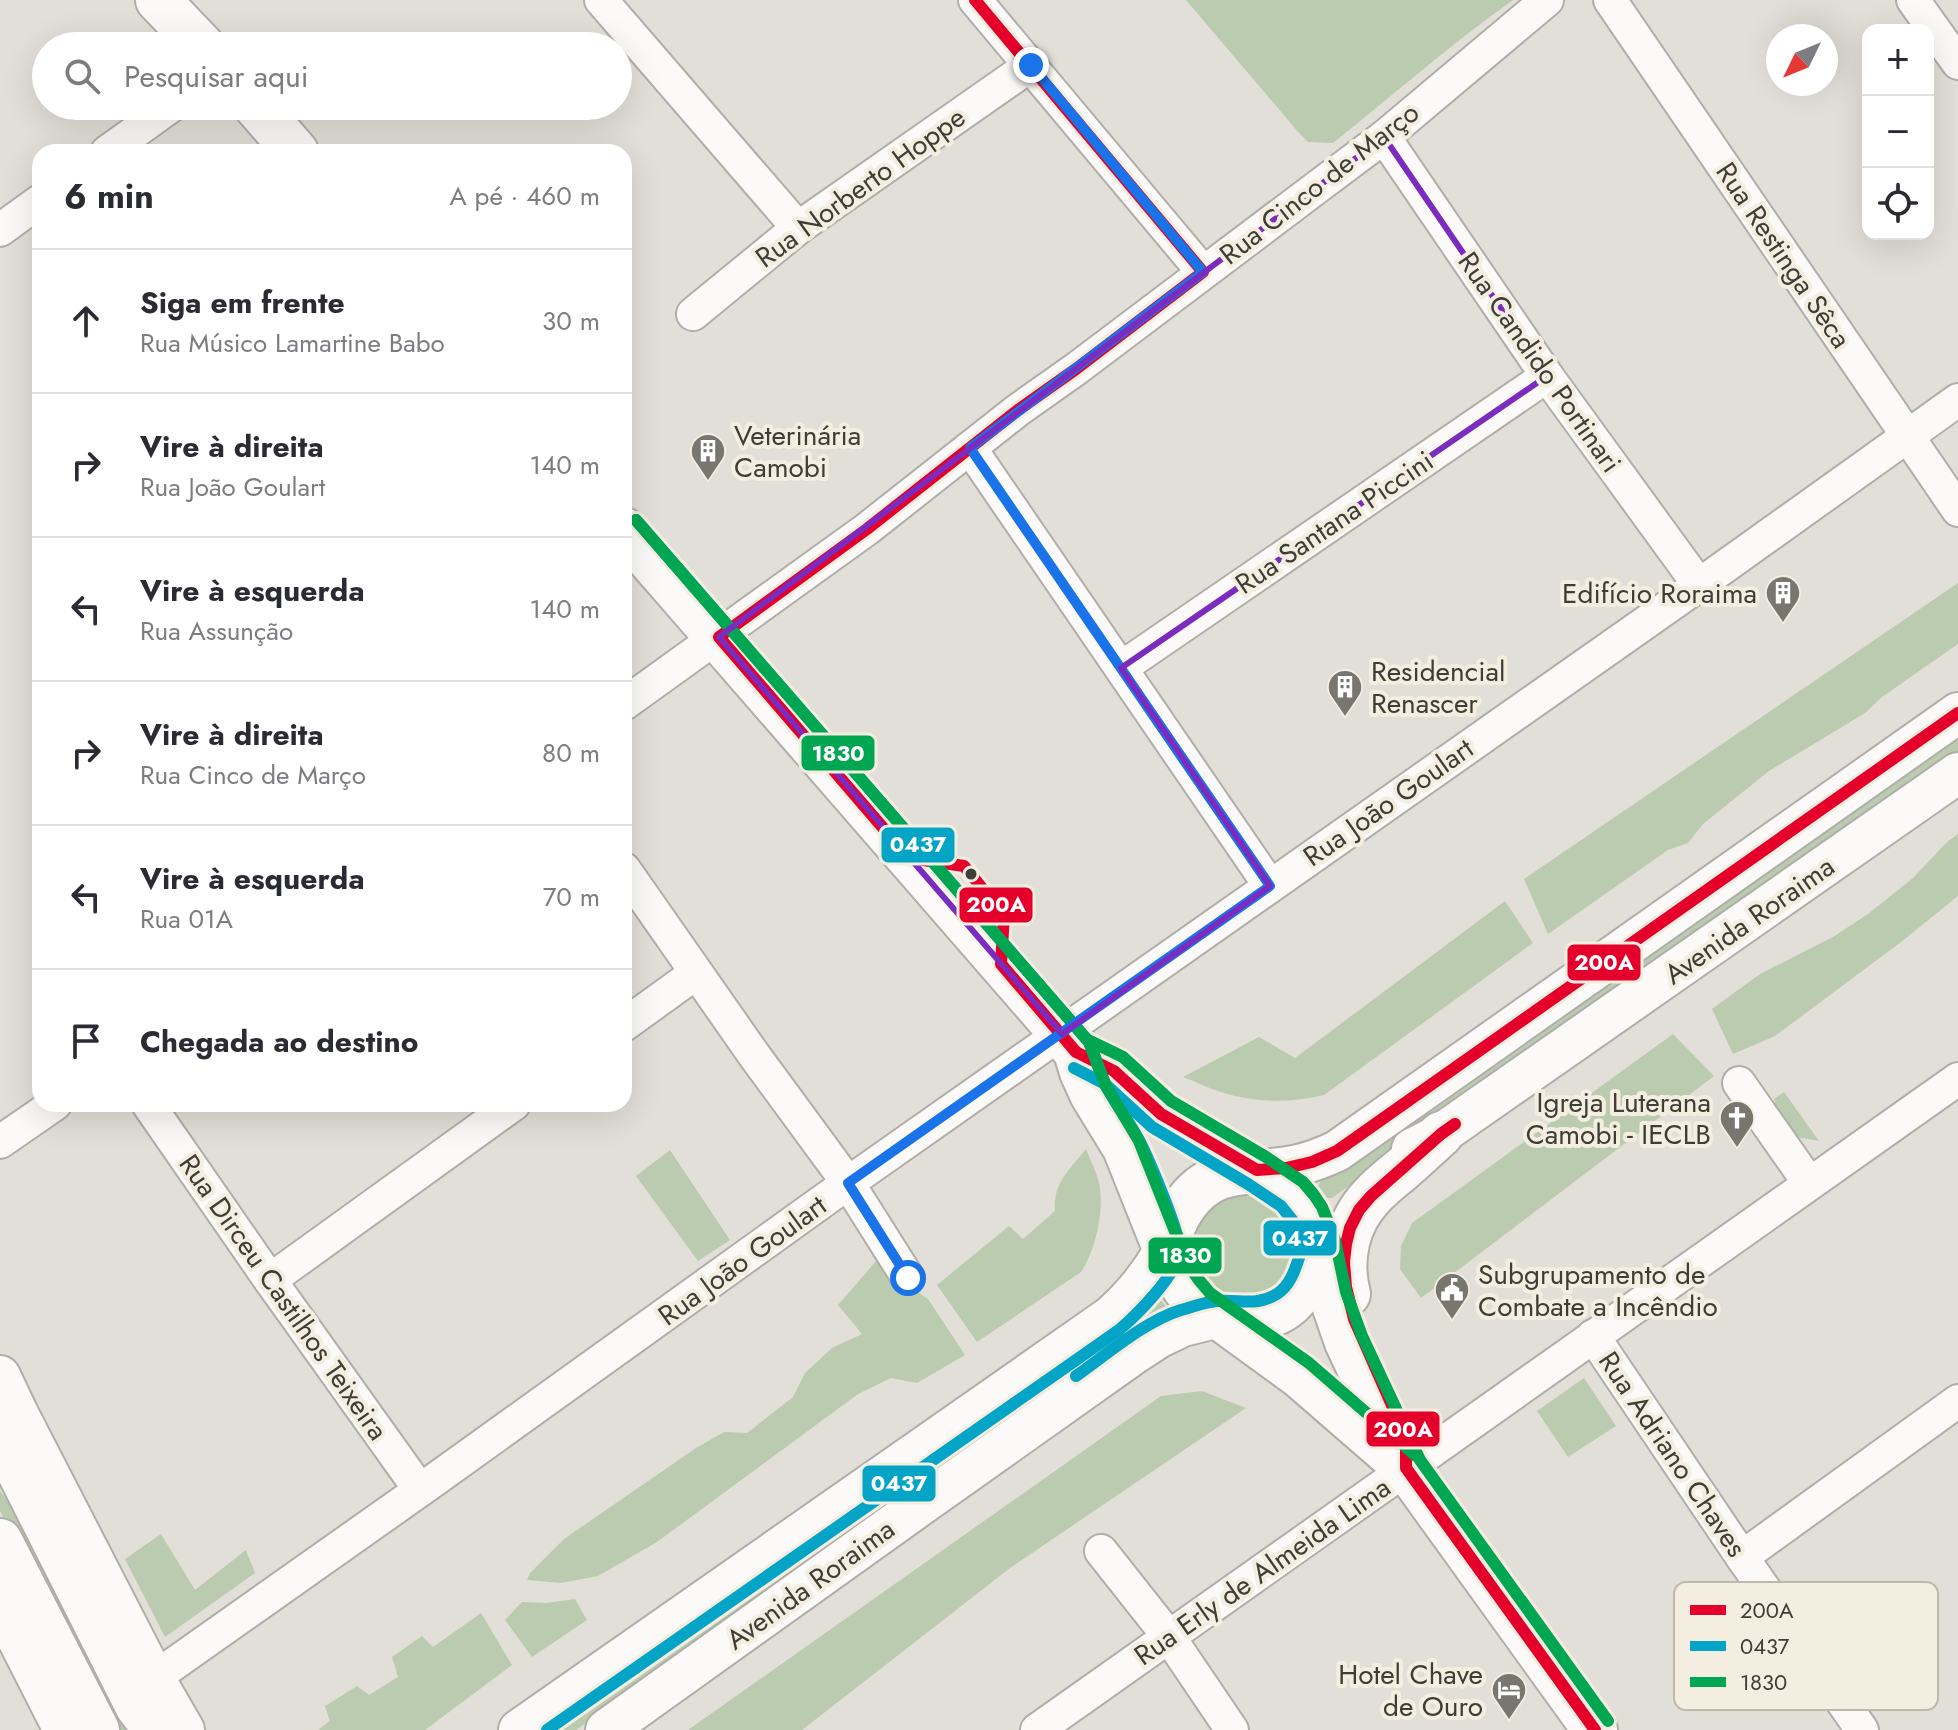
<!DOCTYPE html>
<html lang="pt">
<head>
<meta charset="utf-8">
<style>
	body { margin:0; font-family:Jost,sans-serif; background:#f2f2f3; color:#2b2b33 }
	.controls { position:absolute; right:24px; top:24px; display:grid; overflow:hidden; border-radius:16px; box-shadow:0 8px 32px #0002 }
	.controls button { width:72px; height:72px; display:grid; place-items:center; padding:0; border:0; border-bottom:2px solid #e1e1e2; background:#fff; color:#2b2b33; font:40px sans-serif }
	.compass { position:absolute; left:1766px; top:24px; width:72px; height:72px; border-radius:50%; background:#fff; box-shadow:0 8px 32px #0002; rotate:227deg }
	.stop { position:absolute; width:24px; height:24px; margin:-18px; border:6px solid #1a73e8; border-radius:50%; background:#fff }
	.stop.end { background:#1a73e8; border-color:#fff; box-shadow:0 2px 8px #0008 }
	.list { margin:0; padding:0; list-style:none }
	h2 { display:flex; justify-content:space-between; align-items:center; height:104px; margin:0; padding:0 32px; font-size:34px }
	h2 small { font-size:26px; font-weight:400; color:#7c7c81 }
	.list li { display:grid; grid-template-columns:52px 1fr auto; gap:24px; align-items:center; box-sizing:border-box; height:144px; padding:0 32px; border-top:2px solid #e1e1e2 }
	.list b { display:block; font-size:30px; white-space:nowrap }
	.list p { margin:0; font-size:26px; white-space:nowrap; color:#7c7c81 }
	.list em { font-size:26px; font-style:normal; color:#7c7c81 }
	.icon { flex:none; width:44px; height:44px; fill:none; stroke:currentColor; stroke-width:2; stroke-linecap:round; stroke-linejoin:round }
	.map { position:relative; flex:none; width:1958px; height:1730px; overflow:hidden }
	.search { position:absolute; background:#fff; box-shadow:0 8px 32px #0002; left:32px; top:32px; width:600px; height:88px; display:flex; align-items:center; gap:20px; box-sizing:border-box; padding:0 28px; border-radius:44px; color:#7c7c81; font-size:30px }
	.panel { position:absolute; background:#fff; box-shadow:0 8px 32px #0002; left:32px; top:144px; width:600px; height:968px; border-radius:24px }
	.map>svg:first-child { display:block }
	.green { fill:#bacbb0 }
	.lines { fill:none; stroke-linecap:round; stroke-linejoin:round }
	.minor-casing { stroke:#b0aea8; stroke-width:36 }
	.major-casing { stroke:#b0aea8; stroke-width:44 }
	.highway-casing { stroke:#b0aea8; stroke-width:48 }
	.minor { stroke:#fbfaf9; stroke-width:32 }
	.major { stroke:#fbfaf9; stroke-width:40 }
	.highway { stroke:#fbfaf9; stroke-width:44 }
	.bus-1-casing { stroke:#f4eee0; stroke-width:18 }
	.bus-2-casing { stroke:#f4eee0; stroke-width:18 }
	.bus-3-casing { stroke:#f4eee0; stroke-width:18 }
	.bus-1 { stroke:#e4002b; stroke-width:12 }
	.bus-2 { stroke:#03a4c6; stroke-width:12 }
	.bus-3 { stroke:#00a651; stroke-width:12 }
	.route { stroke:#1a73e8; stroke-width:10 }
	.marked { fill:none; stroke:#7b2cbf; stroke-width:6; stroke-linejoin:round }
	.bus-dot { fill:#3f3d37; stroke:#f4eee0; stroke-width:3 }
	.labels { text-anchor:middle; stroke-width:8; stroke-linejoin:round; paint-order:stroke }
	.street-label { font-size:28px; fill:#3f3d37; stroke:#f4eee0 }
	.poi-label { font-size:28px; fill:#3f3d37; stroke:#f4eee0; text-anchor:start }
	.key { fill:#f4eee0; stroke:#beb9ad; stroke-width:2 }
	.key-label { font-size:22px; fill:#3f3d37 }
	.line-badge { stroke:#f4eee0; stroke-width:3 }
	.badge-label { font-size:22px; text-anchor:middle; font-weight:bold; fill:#fff }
</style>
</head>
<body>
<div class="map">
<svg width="1958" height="1730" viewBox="0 0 1958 1730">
	<rect width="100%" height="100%" fill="#e2dfd8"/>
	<!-- green -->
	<g class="green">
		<path d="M1186,0h327c-63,45 -120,95 -180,143l-25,-1 -9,-9z"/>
		<path d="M1958,583v61l-76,53 -17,16 -96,58 -66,53 -15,19 -20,7 -120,84 -24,-55z"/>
		<path d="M1958,731v25l-626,442h-12l-4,-6 4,-10z"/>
		<path d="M1958,834v62l-57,46 -126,94 -42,18 -21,-45 48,-35 73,-37 35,-23 45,-36 34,-36z"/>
		<path d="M1505,901l28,42 -209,152c-33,8 -67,8 -100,-2 -14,-4 -27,-11 -41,-16l76,-40 36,21z"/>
		<path d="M1673,1034l41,42 -293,222 -21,-29 1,-23 11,-23z"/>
		<path d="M1784,1092l35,49 -23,-4 -20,-29 -2,-9z"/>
		<path d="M1086,1149c4,10 9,20 12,30 8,26 -2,71 -17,93l-104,70 -40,-57 72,-59 14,13 32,-28c-2,-28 14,-41 31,-62z"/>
		<path d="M670,1150l60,90 -32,21 -62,-85z"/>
		<path d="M1248,1190l39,20 14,42 -20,39 -42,15 -42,-20 -11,-44 16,-37z"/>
		<path d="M883,1253l28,35 17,11 37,56 -48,28 -26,-5 -33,16 -201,148 -59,34 -37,7 -34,-3 3,-7 34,-34 132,-91 28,-16 23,1 46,-36 12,-24 27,-25 30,-14 -24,-29z"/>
		<path d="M1162,1301l4,6 -4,10 -586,413h-28l602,-428z"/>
		<path d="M1584,1378l32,48 -48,31 -31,-46z"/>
		<path d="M1202,1391l44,17 -236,160 -208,162h-114l473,-334z"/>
		<path d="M0,1491l27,36 109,203h-24l-112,-219z"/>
		<path d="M161,1534l34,56 51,-40 9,23 -90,64 -40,-78z"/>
		<path d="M575,1599l12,21 -55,37 -27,-37 17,-18 25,1z"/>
		<path d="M481,1613l31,52 -87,65h-107l12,-9 -5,-15 32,-20 12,9 29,-18 -6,-20 30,-21 11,11z"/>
	</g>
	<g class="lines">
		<defs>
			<g id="minor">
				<path d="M601,0l197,228"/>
				<path d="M975,0l228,272"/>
				<path d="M1610,0l348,510"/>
				<path d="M1913,0l45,63"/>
				<path d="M1384,137l163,239 152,209"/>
				<path d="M107,152l64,-46"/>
				<path d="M0,230l40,-29"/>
				<path d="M693,314l105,-86 233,-163"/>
				<path d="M970,448l300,438"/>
				<path d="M1121,668l426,-292"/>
				<path d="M624,704l243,-175 151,-119 58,-41 236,-178 72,-54 163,-137"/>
				<path d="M624,869l130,186 94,128 60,95"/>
				<path d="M624,1025l72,-52"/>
				<path d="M1739,1083l70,100"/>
				<path d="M148,1104l122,176 150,210"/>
				<path d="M0,1142l55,-38"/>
				<path d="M270,1280l244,-176"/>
				<path d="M1593,1336l149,221 120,173"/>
				<path d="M1101,1551l68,86 63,93"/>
				<path d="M1742,1557l216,-156"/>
				<path d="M154,1678l279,-197 415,-298 851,-598 259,-185"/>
				<path d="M1037,1730l921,-651"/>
			</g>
			<g id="major">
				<path d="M1412,1149l29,-15 517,-361"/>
				<path d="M1257,1170c33,-2 50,-5 80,-19l621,-438"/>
				<path d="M0,1376l18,38 136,264 30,52"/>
				<path d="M0,1604l64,126"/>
				<path d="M519,1730l591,-413c23,-20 40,-41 55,-68"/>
				<path d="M606,1730l309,-221 220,-156 23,-15 25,-12 36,-9"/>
			</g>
			<g id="highway">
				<path d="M158,0l44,46"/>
				<path d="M256,106l40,46"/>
				<path d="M624,530l438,504 14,18 6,20 10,22 33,54 49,123 11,18 15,16 19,12 81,59 106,92"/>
				<path d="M1076,1052l38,19 47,43 96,56 35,24 9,10 6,9 13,32 11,51 16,46 59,126 189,262"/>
				<path d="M1165,1249c9,-30 23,-60 55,-72 12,-4 25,-5 37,-7"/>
				<path d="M1348,1294c-9,-35 -1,-72 24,-98 8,-9 18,-17 28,-25 14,-12 28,-25 41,-37"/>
				<path d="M1219,1317c11,0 22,3 32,2 47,-4 56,-36 69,-74"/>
				<path d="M0,1434l138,273 18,23"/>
				<path d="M0,1541l97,189"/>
			</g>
		</defs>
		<!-- minor casing -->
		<use href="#minor" class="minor-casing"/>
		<!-- major casing -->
		<use href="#major" class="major-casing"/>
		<!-- highway casing -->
		<use href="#highway" class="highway-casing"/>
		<!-- minor -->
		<use href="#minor" class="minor"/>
		<!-- major -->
		<use href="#major" class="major"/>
		<!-- highway -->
		<use href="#highway" class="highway"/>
		<defs>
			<g id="bus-1">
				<path d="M975,0l228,272 -127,97 -58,41 -151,119 -148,108 190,221 55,8 40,49 -3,49 75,88 38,19 47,43 96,56 29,-2 26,-6 25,-11 621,-438"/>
				<path d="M1455,1124l-14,10 -70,62 -12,14 -9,18 -4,16 -2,18 2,25 8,32 52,118v31l189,262"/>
			</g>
			<g id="bus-2">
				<path d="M1074,1068l31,16 47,43 96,57 33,22 12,15 10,25c-6,16 -10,38 -26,48 -21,13 -38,5 -60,7 -12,1 -25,6 -36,9 -36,11 -75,45 -105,66"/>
				<path d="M547,1730l572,-400c20,-17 53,-51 61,-76 4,-13 -33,-99 -41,-114 -10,-18 -22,-35 -32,-52 -8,-15 -11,-31 -18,-46l-453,-522"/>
			</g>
			<g id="bus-3">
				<path d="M636,520l453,522 17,44 33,55 49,123 10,15 12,14 99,70 107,93"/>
				<path d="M1090,1041l33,16 48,44 95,56 37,25 11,13 8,12 13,33 11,52 16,44 58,124 188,261"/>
			</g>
		</defs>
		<!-- bus-1 casing -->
		<use href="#bus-1" class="bus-1-casing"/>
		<!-- bus-2 casing -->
		<use href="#bus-2" class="bus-2-casing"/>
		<!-- bus-3 casing -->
		<use href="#bus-3" class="bus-3-casing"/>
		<!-- bus-1 -->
		<use href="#bus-1" class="bus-1"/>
		<!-- bus-2 -->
		<use href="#bus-2" class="bus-2"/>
		<!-- bus-3 -->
		<use href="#bus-3" class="bus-3"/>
	</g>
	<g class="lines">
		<!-- route -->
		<path class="route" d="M908,1278l-60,-95 422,-297 -300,-438 233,-176 -172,-207"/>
	</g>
	<!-- marked area -->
	<path class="marked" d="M1384,137l163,239 -426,292 149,218 -208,148 -343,-397z"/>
	<!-- icons -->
	<defs>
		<symbol id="building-pin" viewBox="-11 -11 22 30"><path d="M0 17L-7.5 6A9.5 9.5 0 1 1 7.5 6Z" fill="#78766f" stroke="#f4eee0"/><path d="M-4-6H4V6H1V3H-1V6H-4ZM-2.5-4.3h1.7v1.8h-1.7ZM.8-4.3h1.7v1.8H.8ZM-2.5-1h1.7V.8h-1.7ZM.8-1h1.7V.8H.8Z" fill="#fff"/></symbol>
		<symbol id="church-pin" viewBox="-11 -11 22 30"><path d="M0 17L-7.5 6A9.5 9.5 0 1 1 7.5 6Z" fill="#78766f" stroke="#f4eee0"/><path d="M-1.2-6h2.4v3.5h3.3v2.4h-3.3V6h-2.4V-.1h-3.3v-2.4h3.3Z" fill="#fff"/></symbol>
		<symbol id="civic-pin" viewBox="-11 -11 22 30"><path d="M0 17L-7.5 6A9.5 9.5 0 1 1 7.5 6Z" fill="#78766f" stroke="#f4eee0"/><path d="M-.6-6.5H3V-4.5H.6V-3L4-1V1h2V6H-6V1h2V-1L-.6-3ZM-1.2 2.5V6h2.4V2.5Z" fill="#fff"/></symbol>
		<symbol id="hotel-pin" viewBox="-11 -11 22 30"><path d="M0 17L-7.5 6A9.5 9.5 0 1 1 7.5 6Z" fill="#78766f" stroke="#f4eee0"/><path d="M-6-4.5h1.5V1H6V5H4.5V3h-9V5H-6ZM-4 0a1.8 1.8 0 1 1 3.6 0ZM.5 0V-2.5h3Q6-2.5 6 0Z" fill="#fff"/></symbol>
	</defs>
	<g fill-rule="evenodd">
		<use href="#building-pin" x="688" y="431" width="40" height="54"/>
		<use href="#building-pin" x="1763" y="573" width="40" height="54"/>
		<use href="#building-pin" x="1325" y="667" width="40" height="54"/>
		<use href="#church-pin" x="1717" y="1098" width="40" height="54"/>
		<use href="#civic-pin" x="1432" y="1270" width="40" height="54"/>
		<use href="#hotel-pin" x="1489" y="1670" width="40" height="54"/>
	</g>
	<!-- markers -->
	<circle class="bus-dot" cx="971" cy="874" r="7"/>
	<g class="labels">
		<!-- street labels -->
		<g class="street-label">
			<text transform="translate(1319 183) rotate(-38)" y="10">Rua Cinco de Março</text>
			<text transform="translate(860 187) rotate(-36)" y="10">Rua Norberto Hoppe</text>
			<text transform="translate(1784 255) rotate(56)" y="10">Rua Restinga Sêca</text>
			<text transform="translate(1540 362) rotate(55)" y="10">Rua Candido Portinari</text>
			<text transform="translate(1334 522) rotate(-34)" y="10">Rua Santana Piccini</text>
			<text transform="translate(1388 802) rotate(-35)" y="10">Rua João Goulart</text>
			<text transform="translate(1749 920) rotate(-35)" y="10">Avenida Roraima</text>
			<text transform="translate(742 1260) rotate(-36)" y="10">Rua João Goulart</text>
			<text transform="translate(284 1297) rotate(55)" y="10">Rua Dirceu Castilhos Teixeira</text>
			<text transform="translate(1673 1454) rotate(56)" y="10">Rua Adriano Chaves</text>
			<text transform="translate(1262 1571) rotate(-35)" y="10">Rua Erly de Almeida Lima</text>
			<text transform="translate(810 1584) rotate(-36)" y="10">Avenida Roraima</text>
		</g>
		<!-- poi labels -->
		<g class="poi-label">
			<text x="734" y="445">Veterinária<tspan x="734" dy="32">Camobi</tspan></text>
			<text x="1757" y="603" text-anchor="end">Edifício Roraima</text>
			<text x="1371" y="681">Residencial<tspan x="1371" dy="32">Renascer</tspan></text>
			<text x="1711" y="1112" text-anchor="end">Igreja Luterana<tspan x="1711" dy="32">Camobi - IECLB</tspan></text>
			<text x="1478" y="1284">Subgrupamento de<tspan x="1478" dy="32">Combate a Incêndio</tspan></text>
			<text x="1483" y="1684" text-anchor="end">Hotel Chave<tspan x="1483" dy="32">de Ouro</tspan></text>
		</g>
	</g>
	<!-- legend -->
	<rect x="1674" y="1582" width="264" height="128" rx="12" class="key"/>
	<rect x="1690" y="1605" width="36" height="10" fill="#e4002b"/>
	<rect x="1690" y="1641" width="36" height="10" fill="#03a4c6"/>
	<rect x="1690" y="1677" width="36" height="10" fill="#00a651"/>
	<g class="key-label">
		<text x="1740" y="1618">200A</text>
		<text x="1740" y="1654">0437</text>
		<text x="1740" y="1690">1830</text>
	</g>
	<g class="line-badge">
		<rect x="800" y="734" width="76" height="38" rx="8" fill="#00a651"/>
		<rect x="880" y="826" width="76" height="38" rx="8" fill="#03a4c6"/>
		<rect x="958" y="886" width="76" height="38" rx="8" fill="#e4002b"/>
		<rect x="1566" y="943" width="76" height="39" rx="8" fill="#e4002b"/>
		<rect x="1262" y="1219" width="76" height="38" rx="8" fill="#03a4c6"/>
		<rect x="1147" y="1236" width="76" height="39" rx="8" fill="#00a651"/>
		<rect x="1365" y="1410" width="76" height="38" rx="8" fill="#e4002b"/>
		<rect x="861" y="1464" width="76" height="39" rx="8" fill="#03a4c6"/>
	</g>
	<g class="badge-label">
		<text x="838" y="761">1830</text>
		<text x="918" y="852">0437</text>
		<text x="996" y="912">200A</text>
		<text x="1604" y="970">200A</text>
		<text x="1300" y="1246">0437</text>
		<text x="1185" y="1263">1830</text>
		<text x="1403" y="1437">200A</text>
		<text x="899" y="1491">0437</text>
	</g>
</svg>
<div class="controls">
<button>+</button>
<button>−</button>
<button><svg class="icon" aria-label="locate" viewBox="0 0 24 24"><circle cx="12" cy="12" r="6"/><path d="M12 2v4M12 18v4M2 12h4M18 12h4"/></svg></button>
</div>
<svg class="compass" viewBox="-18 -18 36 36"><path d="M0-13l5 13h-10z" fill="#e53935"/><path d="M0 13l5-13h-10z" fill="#7c7c81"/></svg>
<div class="stop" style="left:908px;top:1278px"></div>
<div class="stop end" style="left:1031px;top:65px"></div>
<div class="search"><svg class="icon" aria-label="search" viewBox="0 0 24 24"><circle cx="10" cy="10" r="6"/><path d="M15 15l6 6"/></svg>Pesquisar aqui</div>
<section class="panel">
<h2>6 min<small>A pé · 460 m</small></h2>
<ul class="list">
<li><svg class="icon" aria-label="ahead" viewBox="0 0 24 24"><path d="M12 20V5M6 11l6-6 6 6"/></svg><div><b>Siga em frente</b><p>Rua Músico Lamartine Babo</p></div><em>30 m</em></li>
<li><svg class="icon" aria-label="right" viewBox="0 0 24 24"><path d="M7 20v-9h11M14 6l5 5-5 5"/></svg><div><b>Vire à direita</b><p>Rua João Goulart</p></div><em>140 m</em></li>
<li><svg class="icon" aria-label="left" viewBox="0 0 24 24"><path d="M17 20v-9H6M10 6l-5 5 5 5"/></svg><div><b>Vire à esquerda</b><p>Rua Assunção</p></div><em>140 m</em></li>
<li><svg class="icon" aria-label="right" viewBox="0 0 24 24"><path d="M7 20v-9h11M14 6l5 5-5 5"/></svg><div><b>Vire à direita</b><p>Rua Cinco de Março</p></div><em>80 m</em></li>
<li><svg class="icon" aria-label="left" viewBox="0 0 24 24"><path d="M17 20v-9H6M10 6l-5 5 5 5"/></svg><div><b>Vire à esquerda</b><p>Rua 01A</p></div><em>70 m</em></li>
<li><svg class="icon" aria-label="arrive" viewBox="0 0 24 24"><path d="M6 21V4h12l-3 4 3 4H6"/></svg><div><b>Chegada ao destino</b></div></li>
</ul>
</section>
</div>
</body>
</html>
